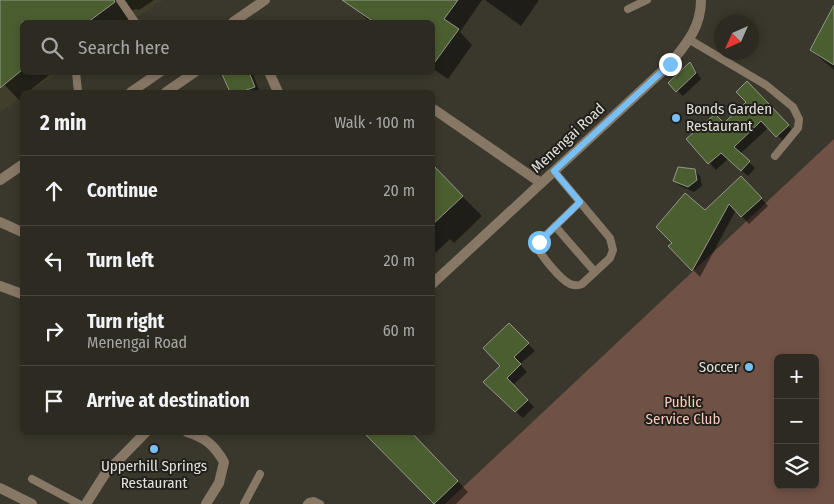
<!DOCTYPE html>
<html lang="en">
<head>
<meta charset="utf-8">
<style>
	body { margin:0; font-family:"Fira Sans Condensed",sans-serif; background:#34322a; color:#f1f3f6 }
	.controls { position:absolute; right:15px; bottom:15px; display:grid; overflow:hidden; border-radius:8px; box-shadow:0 2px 8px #0003 }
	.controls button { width:45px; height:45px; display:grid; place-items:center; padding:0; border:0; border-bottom:1px solid #48463f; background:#2c2a21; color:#f1f3f6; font:25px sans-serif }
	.compass { position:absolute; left:714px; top:15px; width:45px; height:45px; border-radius:50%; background:#2c2a21; box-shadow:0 2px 8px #0003; rotate:225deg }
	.stop { position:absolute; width:15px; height:15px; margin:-11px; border:4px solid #77c0f7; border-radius:50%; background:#fff }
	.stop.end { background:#77c0f7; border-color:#fff; box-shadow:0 1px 5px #0008 }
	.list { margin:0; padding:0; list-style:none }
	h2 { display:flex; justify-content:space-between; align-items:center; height:65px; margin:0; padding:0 20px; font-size:21px }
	h2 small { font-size:16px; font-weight:400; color:#a6a7a5 }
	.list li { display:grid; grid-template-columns:32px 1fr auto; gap:15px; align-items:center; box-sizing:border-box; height:70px; padding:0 20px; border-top:1px solid #48463f }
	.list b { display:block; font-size:19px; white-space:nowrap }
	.list p { margin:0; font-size:16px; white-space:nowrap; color:#a6a7a5 }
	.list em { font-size:16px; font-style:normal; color:#a6a7a5 }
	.icon { flex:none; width:28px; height:28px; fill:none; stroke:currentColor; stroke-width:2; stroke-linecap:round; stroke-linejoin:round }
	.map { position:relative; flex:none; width:834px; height:504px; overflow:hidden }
	.search { position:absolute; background:#2c2a21; box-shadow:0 2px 8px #0003; left:20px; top:20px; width:415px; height:55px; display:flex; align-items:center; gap:12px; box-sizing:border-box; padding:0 18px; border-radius:8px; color:#a6a7a5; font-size:19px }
	.panel { position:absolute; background:#2c2a21; box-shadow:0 2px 8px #0003; left:20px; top:90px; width:415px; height:345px; border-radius:8px }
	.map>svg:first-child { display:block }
	.built { fill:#413e2b }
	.green { fill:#705146; fill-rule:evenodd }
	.shadow { fill:#0007 }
	.building { fill:#4b5e30; stroke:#92988a }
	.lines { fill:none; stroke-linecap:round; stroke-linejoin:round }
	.lane { stroke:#877765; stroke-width:8 }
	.street { stroke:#877765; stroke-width:10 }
	.route { stroke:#77c0f7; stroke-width:6 }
	.poi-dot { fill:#77c0f7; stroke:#201f1a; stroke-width:2 }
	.labels { text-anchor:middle; stroke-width:4; stroke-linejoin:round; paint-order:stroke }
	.poi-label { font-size:15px; fill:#e2e1d9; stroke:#201f1a; text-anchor:start }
	.street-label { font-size:15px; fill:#e2e1d9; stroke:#201f1a }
	.park-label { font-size:15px; fill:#fbcab8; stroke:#201f1a }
</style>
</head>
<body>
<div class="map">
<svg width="834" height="504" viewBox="0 0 834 504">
	<rect width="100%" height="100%" fill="#3a382c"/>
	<!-- built -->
	<path class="built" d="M0,0h163l-33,22h-108v50l36,1 -29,19h-7v5l-22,15z"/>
	<!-- green -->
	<path class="green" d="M834,139v365h-389zM778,358h37v127h-37z"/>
	<!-- shadow -->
	<g class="shadow">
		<path d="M0,0h154l-15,10 -3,-1 -5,2 -1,7 -7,4h-101v50h31l-25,20h-6v5l-3,3 -19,-20z"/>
		<path d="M354,0h128l-22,32 12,13 -24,34 -16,-11v-46h-62l-19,-17z"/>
		<path d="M485,0h54l-18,26z"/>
		<path d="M834,8v62l-23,-20z"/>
		<path d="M690,64l5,5 6,10 -18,17 -14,-13z"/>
		<path d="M223,72h29l8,20h-29z"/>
		<path d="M747,83l47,49 -10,10 -15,-15 -29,27 15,14 -7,8 -20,-17 -12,11 -28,-30 36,-15 24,-23z"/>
		<path d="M432,166l50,50 -28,27 -4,-4 -18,17z"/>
		<path d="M694,170l6,6 2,10 -8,6 -14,-6 -6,-5z"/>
		<path d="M741,178l27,28 -19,18 -13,-14 -36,67 -30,-31z"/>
		<path d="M509,324l26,27 -15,13 7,8 -14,13 21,22 -11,11 -32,-29 10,-23z"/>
		<path d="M365,432h45l58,60 -12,12h-21z"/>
	</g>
	<!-- building -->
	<g class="building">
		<path d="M0,0h114l1,2 -27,20h-66v48l-22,18z"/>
		<path d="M342,0h116l-14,19 15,10 -27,37v-44h-58z"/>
		<path d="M834,5v60l-24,-15z"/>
		<path d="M690,62l6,11 -20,19 -8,-9z"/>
		<path d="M221,72h28l6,15 -14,5h-11z"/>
		<path d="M747,81l42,44 -13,12 -15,-16 -27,26 16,14 -9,10 -20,-18 -13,11 -22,-25 29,-25 9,9 22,-21 -10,-10z"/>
		<path d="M432,164l31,32 -31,29z"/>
		<path d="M678,167l17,2 2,11 -9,7 -15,-6z"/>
		<path d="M741,176l21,22 -21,19 -12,-13 -37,67 -24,-25 4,-3 -16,-16 29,-34 20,17z"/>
		<path d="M509,323l20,20 -15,14 7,7 -14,14 21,22 -13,12 -32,-30 17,-16 -17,-18z"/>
		<path d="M363,432h48l47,49 -24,23z"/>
	</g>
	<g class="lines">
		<!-- lane -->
		<g class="lane">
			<path d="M120,0l15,22"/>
			<path d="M628,9l19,-9"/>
			<path d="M690,40l76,45 27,22 6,12 -1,9 -23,28"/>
			<path d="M76,72l2,20"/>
			<path d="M554,171l56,67 3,12 -3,8 -28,26c-4,2 -7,2 -12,0 -10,-5 -29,-28 -33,-38l6,-8 37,-36"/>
			<path d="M555,226l40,46"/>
			<path d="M32,479l47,25"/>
			<path d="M244,504l16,-30"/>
			<path d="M307,504l2,-2 5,-1 6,3"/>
		</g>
		<!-- street -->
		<g class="street">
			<path d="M233,22l32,-22"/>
			<path d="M269,72l9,20"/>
			<path d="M131,92l29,-20"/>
			<path d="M166,92l29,-20"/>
			<path d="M435,110l106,73"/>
			<path d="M0,180l22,-15"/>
			<path d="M0,222l22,10"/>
			<path d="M432,284l238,-220c16,-20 31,-36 31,-64"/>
			<path d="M0,286l22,8"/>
			<path d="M187,432c19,6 27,13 37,30l-5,21 -13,21"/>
			<path d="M0,488l32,16"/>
			<path d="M86,504l19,-30 41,-42"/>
		</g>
	</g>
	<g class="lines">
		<!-- route -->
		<path class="route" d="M539,242l41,-40 -26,-31 116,-107"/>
	</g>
	<!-- markers -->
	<g class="poi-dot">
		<circle cx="676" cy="118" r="5"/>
		<circle cx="749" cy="367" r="5"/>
		<circle cx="154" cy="449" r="5"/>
	</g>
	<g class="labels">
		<!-- poi labels -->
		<g class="poi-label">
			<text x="686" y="114">Bonds Garden<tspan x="686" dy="17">Restaurant</tspan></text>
			<text x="739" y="372" text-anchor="end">Soccer</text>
			<text x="154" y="471" text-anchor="middle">Upperhill Springs<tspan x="154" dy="17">Restaurant</tspan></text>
		</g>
		<!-- street labels -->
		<g class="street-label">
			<text transform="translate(568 138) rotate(-43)" y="5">Menengai Road</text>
		</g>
		<!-- park labels -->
		<g class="park-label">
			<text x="683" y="407">Public<tspan x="683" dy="17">Service Club</tspan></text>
		</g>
	</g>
</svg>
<div class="controls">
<button>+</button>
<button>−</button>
<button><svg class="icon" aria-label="layers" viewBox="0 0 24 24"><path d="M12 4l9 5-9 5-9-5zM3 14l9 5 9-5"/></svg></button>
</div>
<svg class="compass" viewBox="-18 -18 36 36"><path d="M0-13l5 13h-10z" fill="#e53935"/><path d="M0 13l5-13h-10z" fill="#a6a7a5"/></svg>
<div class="stop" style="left:539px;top:242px"></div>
<div class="stop end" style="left:670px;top:64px"></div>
<div class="search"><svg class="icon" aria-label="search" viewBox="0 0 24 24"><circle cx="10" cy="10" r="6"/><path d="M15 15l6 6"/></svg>Search here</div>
<section class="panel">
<h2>2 min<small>Walk · 100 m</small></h2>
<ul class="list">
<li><svg class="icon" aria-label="ahead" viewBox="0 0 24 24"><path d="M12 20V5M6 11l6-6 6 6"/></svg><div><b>Continue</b></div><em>20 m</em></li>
<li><svg class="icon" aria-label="left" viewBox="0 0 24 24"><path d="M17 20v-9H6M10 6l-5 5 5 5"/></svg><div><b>Turn left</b></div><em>20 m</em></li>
<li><svg class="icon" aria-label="right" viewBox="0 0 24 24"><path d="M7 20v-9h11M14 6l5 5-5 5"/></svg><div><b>Turn right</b><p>Menengai Road</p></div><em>60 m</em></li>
<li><svg class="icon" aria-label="arrive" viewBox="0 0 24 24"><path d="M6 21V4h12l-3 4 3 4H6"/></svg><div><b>Arrive at destination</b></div></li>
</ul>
</section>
</div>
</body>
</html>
